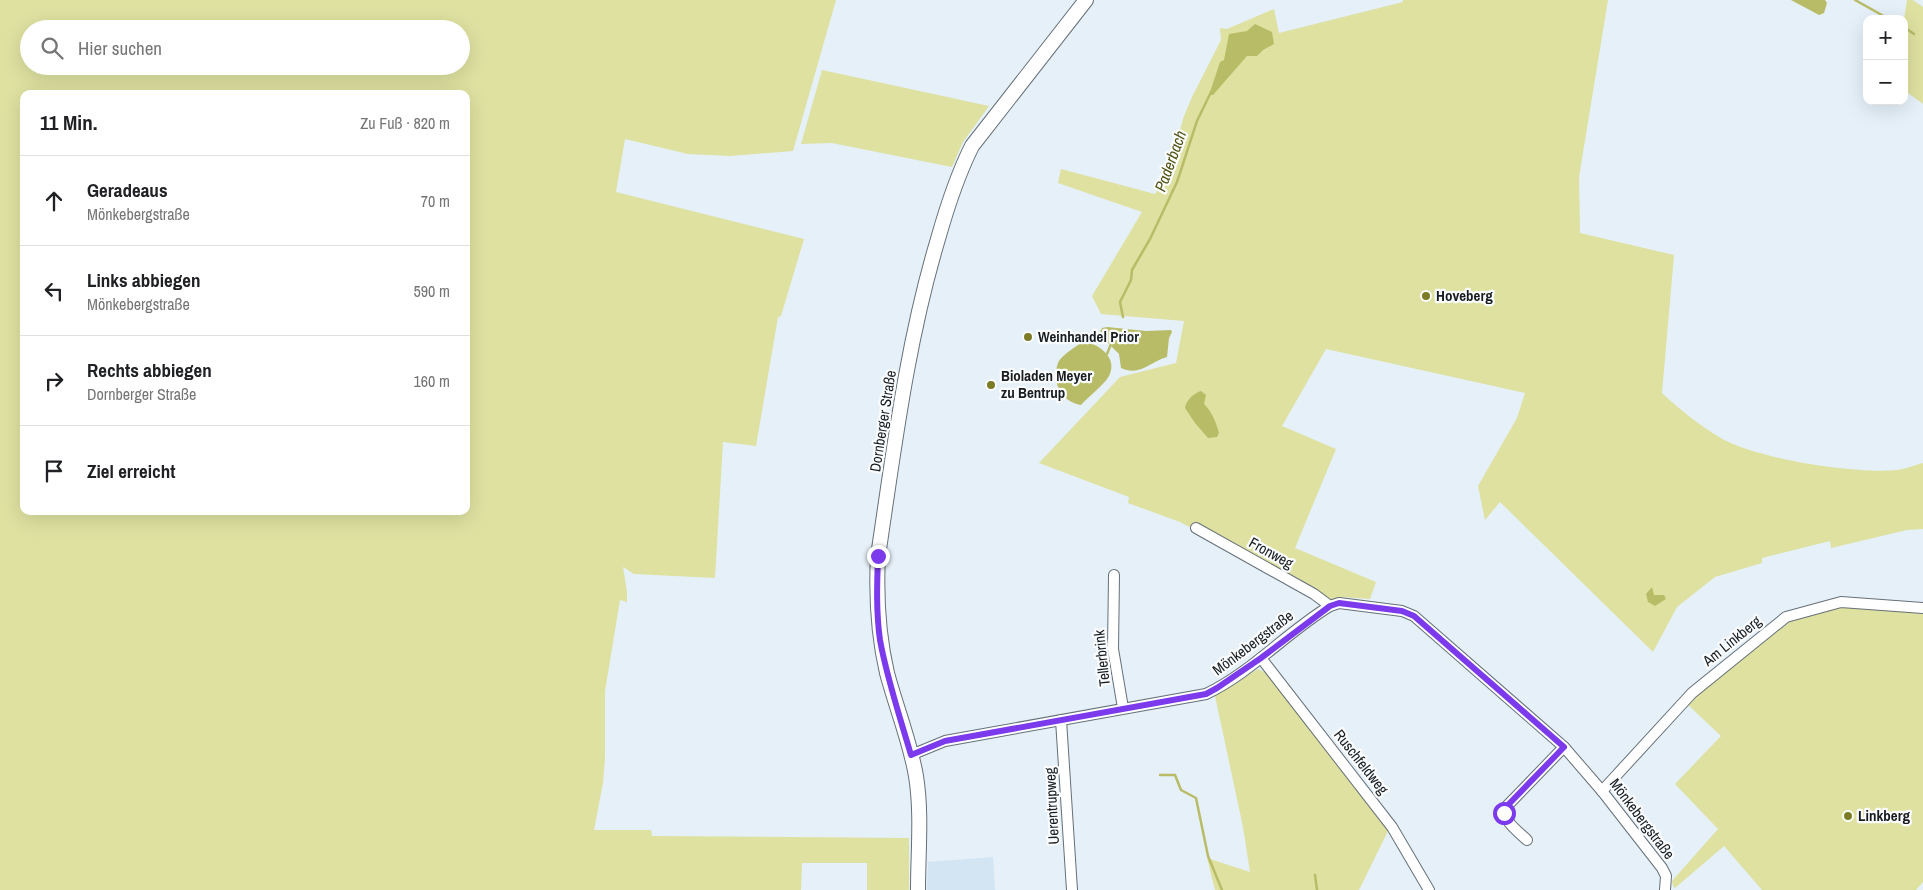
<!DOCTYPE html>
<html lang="de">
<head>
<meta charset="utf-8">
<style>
	body { margin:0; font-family:"Archivo Narrow",sans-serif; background:#f2f2f2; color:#202124 }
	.controls { position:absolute; right:15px; top:15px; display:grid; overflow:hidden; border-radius:10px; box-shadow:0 5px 20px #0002 }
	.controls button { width:45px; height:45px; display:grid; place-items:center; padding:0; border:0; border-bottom:1px solid #e0e0e0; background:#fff; color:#202124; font:25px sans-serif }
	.stop { position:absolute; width:15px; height:15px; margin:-11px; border:4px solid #7c3aed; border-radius:50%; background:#fff }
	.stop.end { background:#7c3aed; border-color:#fff; box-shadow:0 1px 5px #0008 }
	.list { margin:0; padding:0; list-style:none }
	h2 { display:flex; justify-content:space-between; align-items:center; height:65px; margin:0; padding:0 20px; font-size:21px }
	h2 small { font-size:16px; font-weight:400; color:#757577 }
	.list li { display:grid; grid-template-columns:32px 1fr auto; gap:15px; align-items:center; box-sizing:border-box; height:90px; padding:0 20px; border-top:1px solid #e0e0e0 }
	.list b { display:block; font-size:19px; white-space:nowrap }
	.list p { margin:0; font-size:16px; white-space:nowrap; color:#757577 }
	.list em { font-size:16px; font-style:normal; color:#757577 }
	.icon { flex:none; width:28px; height:28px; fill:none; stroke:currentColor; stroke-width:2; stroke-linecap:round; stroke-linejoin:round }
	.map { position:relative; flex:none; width:1923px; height:890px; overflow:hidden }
	.search { position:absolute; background:#fff; box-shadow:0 5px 20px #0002; left:20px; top:20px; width:450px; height:55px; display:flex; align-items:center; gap:12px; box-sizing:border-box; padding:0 18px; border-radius:28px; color:#757577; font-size:19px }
	.panel { position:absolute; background:#fff; box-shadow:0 5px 20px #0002; left:20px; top:90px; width:450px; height:425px; border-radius:10px }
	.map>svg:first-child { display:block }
	.built { fill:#d3e5f3 }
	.green { fill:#dee1a0; fill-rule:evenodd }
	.water { fill:#b9bc67 }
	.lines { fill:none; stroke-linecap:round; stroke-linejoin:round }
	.stream { stroke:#b9bc67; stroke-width:2.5 }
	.minor-casing { stroke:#667078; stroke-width:12 }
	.secondary-casing { stroke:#667078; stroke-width:16 }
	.minor { stroke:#fff; stroke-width:10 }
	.secondary { stroke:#fff; stroke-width:14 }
	.route { stroke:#7c3aed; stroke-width:6 }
	.poi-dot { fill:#7b7c25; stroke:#fafcfe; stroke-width:2 }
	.labels { text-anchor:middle; stroke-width:4.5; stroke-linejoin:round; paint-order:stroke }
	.poi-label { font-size:15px; font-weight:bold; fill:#191d20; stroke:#fafcfe; text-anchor:start }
	.street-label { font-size:15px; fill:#191d20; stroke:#fafcfe }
	.water-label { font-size:16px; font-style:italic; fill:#515313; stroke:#fafcfe }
</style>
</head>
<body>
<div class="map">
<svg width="1923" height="890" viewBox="0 0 1923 890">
	<rect width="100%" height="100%" fill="#e5f0f9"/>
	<!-- built -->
	<path class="built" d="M993,857l2,33h-68l1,-28z"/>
	<!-- green -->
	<g class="green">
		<path d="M0,0h836l-43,151 -63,5 -42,-2 -63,-15 -9,53 188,47 -23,77 -3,1 -22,129 -33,-4 -8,136 -81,-4 -11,-7 4,25v10l-7,-2 -15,91v67l-2,25 -9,47h57l1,6 257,2v52h-42v-27h-65l-1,27h-801zM29,29h432v37h-432zM24,94h442v417h-442z"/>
		<path d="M1403,0h205l-29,177 1,56 94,22 -12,138c17,16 37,32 57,44 36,22 136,37 178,33 9,-1 18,-5 26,-7v66l-16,1 -76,18 -1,-7 -68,17v5l-47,14 -38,30 -24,45 -153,-150 -15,18 -7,-34 39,-68 8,-25 -199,-44 -44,77 54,23 -41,99 81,34 -6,17 -28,-2 -14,3 -148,-78 -52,-19 1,-6 -90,-34 81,-86 56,-14 8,-42 -83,-7 -9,-18 50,-84 -84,-29 3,-14 94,25 13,-23 16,-55 8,-19 29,-57 -1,-12 7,1 47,-20 5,24 124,-31z"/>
		<path d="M1907,0h6l10,7v97l-19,-14v-71z"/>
		<path d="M822,70l167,36 -26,36 -11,25 -120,-24 -31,1z"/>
		<path d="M1840,605l83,7v270l-7,8h-154l-38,-44 -49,42 -2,-2 -1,-5 46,-52 -43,-45 46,-48 -35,-33 101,-83z"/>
		<path d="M1258,669l10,5 120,157 -29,59h-144l-8,-32 43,14 -7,-45 -28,-131z"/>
	</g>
	<!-- water -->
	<g class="water">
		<path d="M1791,0h34l2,3 -3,10 -5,2z"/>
		<path d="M1255,24l17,8 2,12 -11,6 -6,6h-10l-34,39h-4l11,-33 4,-2 5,-26 18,-3z"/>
		<path d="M1107,327l39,4 25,-1 1,2 -3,6 -2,19c-16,4 -27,20 -46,11l-2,-14 -20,-20 3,-6z"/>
		<path d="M1086,341c15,5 32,18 23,35 -5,9 -20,20 -28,29 -20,-3 -30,-24 -23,-42 2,-7 22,-20 28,-22z"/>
		<path d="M1201,391l5,4 -2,9c8,8 12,18 15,29l-2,4 -9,1 -13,-15 -10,-15c1,-8 9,-15 16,-17z"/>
		<path d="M1652,587l2,8h10l2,4 -11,7 -7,-4 -2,-8z"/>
	</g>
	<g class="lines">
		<!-- stream -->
		<g class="stream">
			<path d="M1855,0l34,19"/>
			<path d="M1904,27l10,7"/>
			<path d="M1123,317l-3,-15 11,-22 1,-10 18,-31 27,-57 20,-61 14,-29"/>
			<path d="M1107,354l4,-10"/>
			<path d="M1160,775h15l6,15 15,8 12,58 14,34"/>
			<path d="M1315,875l2,15"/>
		</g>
		<defs>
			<g id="minor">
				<path d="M1196,528l118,66 16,12"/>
				<path d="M1114,575l-1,74 10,59"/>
				<path d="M1261,658l131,169 37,63"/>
				<path d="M1061,720l11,170"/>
				<path d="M911,755l34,-14 261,-47c46,-22 81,-62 124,-88l9,-3 63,8 12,5 150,131 38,44 60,77 4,8 -1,14"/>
				<path d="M1602,791l90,-98 94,-76 55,-15 82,6"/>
				<path d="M1527,840c-9,-9 -27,-20 -20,-34l57,-59"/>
			</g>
			<path id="secondary" d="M918,890c0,-38 4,-76 -2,-114 -6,-35 -20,-69 -29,-103 -9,-39 -11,-78 -9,-117 16,-107 29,-214 60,-317 9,-32 19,-63 34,-93l114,-146"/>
		</defs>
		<!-- minor casing -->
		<use href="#minor" class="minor-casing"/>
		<!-- secondary casing -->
		<use href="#secondary" class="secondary-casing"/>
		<!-- minor -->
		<use href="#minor" class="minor"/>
		<!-- secondary -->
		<use href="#secondary" class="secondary"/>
	</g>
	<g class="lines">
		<!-- route -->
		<path class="route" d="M878,556c-1,28 -2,56 2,84 7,39 20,77 31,115l34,-14 261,-47 11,-6 44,-30 69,-52 9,-3 63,8 12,5 150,131 -57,59 -3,7"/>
	</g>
	<!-- markers -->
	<g class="poi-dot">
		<circle cx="1426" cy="296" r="5"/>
		<circle cx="1028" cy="337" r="5"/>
		<circle cx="991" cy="385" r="5"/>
		<circle cx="1848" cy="816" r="5"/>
	</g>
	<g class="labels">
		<!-- poi labels -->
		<g class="poi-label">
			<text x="1436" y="301">Hoveberg</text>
			<text x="1038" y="342">Weinhandel Prior</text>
			<text x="1001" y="381">Bioladen Meyer<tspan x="1001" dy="17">zu Bentrup</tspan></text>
			<text x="1858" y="821">Linkberg</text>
		</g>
		<!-- street labels -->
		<g class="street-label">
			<text transform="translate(883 421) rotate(-81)" y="5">Dornberger Straße</text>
			<text transform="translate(1271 553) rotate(29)" y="5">Fronweg</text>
			<text transform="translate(1732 641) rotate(-39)" y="5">Am Linkberg</text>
			<text transform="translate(1253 643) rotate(-37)" y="5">Mönkebergstraße</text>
			<text transform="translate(1102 658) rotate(-96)" y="5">Tellerbrink</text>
			<text transform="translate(1361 762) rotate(52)" y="5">Ruschfeldweg</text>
			<text transform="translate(1052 806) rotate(-93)" y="5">Uerentrupweg</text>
			<text transform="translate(1642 819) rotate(53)" y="5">Mönkebergstraße</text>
		</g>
		<!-- water labels -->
		<g class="water-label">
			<text transform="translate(1170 161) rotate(-70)" y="6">Paderbach</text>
		</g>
	</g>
</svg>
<div class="controls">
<button>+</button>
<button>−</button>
</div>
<div class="stop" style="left:1504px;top:813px"></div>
<div class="stop end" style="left:878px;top:556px"></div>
<div class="search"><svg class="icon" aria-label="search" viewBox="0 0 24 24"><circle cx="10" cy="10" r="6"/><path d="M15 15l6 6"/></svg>Hier suchen</div>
<section class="panel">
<h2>11 Min.<small>Zu Fuß · 820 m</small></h2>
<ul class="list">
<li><svg class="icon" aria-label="ahead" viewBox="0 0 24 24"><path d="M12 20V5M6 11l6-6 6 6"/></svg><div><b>Geradeaus</b><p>Mönkebergstraße</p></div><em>70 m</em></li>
<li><svg class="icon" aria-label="left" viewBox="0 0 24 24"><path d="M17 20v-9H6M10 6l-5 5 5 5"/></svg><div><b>Links abbiegen</b><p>Mönkebergstraße</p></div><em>590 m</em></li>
<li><svg class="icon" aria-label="right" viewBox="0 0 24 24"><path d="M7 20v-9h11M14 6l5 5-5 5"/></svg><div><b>Rechts abbiegen</b><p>Dornberger Straße</p></div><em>160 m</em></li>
<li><svg class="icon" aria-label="arrive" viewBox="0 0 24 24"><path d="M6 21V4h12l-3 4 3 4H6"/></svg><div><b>Ziel erreicht</b></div></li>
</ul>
</section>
</div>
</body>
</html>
